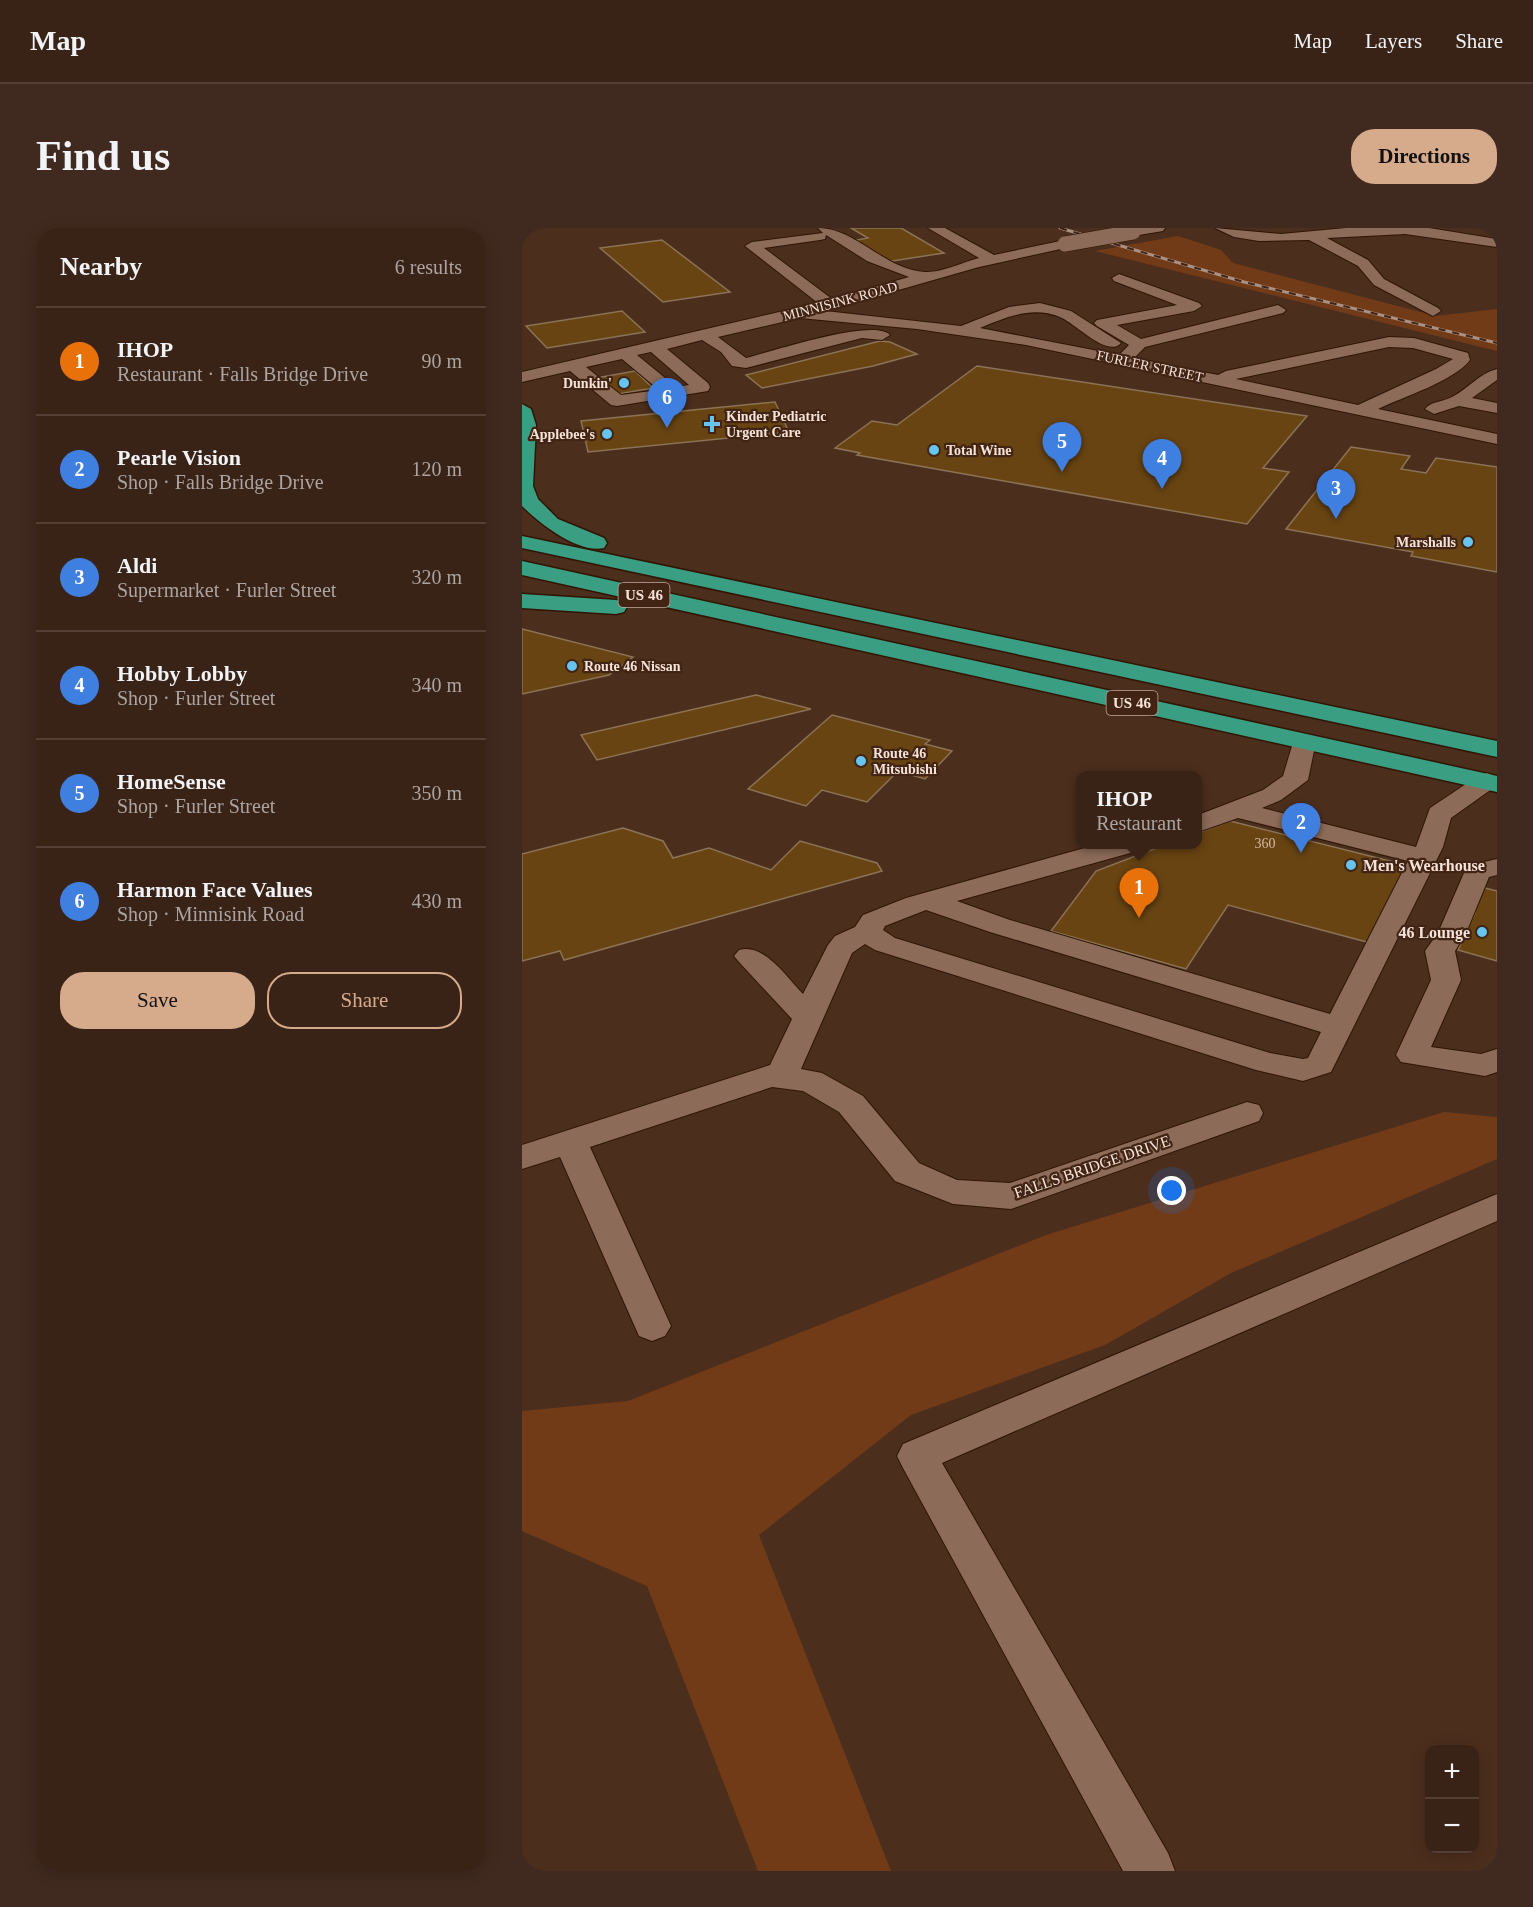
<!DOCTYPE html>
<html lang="en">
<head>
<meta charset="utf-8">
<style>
	body { margin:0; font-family:"Times New Roman",serif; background:#402a1f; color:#f1f3f6 }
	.controls { position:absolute; right:18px; bottom:18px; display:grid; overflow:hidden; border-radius:12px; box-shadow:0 3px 15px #0003 }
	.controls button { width:54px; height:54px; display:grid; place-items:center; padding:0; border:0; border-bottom:2px solid #533f35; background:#392216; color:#f1f3f6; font:30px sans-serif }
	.you { position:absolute; left:650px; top:963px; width:21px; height:21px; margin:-15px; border:4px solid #fff; border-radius:50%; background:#1a73e8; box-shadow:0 0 0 9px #1a73e833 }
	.badge { display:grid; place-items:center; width:39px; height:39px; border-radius:50%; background:#d6ab8b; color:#fff; font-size:20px; font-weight:700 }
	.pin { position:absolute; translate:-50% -50px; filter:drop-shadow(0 2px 3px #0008) }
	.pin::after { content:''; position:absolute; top:32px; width:21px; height:18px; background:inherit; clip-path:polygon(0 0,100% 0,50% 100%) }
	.popup { position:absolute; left:554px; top:543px; width:126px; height:78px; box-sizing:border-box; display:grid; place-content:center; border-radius:12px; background:#392216; filter:drop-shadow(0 2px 4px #0005); font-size:20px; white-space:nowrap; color:#aba4a1 }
	.popup b { font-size:22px; color:#f1f3f6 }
	.popup::after { content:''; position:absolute; left:50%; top:100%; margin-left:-12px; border:12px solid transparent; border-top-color:#392216 }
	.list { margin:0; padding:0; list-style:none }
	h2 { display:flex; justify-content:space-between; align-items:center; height:78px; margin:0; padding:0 24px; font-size:26px }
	h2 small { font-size:20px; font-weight:400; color:#aba4a1 }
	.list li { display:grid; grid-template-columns:39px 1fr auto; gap:18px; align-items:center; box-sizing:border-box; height:108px; padding:0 24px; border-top:2px solid #533f35 }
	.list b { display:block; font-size:22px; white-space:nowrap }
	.list p { margin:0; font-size:20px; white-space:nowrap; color:#aba4a1 }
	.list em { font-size:20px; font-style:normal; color:#aba4a1 }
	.actions { display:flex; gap:12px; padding:18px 24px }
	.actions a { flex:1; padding:14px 0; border:2px solid #d6ab8b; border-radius:24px; text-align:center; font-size:21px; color:#d6ab8b }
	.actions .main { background:#d6ab8b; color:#111 }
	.map { position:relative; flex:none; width:975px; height:1643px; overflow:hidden; border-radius:24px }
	header { display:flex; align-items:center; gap:36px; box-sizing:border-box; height:84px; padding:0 30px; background:#392216; border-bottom:2px solid #533f35 }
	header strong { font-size:28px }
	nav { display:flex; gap:33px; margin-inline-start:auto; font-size:21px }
	.intro { display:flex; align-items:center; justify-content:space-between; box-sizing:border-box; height:144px; padding:0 36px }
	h1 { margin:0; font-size:42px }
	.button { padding:15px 27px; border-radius:24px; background:#d6ab8b; color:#111; font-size:21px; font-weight:700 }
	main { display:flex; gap:36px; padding:0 36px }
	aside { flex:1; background:#392216; border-radius:24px; box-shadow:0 3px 15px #0003 }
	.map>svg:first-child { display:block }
	.green { fill:#713b18 }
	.building { fill:#684412; stroke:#8b7356; stroke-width:1.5 }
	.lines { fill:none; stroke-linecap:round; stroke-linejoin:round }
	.minor-casing { stroke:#301505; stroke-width:2 }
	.highway-casing { stroke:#301505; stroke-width:3 }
	.minor { fill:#8c6b58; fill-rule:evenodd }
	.highway { fill:#3a9f82; fill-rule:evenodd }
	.rail-casing { stroke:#aa9184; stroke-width:3 }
	.rail { stroke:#412413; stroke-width:2; stroke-dasharray:7; stroke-linecap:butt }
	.minor-bridge-casing { stroke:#301505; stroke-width:16; stroke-linecap:butt }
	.minor-bridge { stroke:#8c6b58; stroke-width:15 }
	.poi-dot { fill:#67c4ef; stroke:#412413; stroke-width:2 }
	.labels { text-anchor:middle; stroke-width:4.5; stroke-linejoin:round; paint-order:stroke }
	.far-street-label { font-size:14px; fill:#f6e2d8; stroke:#412413 }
	.far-poi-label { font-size:14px; font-weight:bold; fill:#f6e2d8; stroke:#412413; text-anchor:start }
	.number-label { font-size:14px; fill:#d2baa6 }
	.shield { fill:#412413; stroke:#c0a99d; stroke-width:1.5 }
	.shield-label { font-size:15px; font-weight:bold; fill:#f6e2d8 }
	.poi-label { font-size:16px; font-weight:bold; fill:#f6e2d8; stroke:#412413; text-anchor:start }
	.street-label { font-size:16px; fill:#f6e2d8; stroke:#412413 }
</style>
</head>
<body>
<header>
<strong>Map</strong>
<nav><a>Map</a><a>Layers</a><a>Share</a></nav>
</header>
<div class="intro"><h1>Find us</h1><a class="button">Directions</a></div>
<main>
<aside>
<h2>Nearby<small>6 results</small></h2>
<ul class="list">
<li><span class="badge" style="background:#e8710a">1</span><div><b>IHOP</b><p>Restaurant · Falls Bridge Drive</p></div><em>90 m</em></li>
<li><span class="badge" style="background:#3f7fe0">2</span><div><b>Pearle Vision</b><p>Shop · Falls Bridge Drive</p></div><em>120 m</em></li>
<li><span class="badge" style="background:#3f7fe0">3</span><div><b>Aldi</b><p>Supermarket · Furler Street</p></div><em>320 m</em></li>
<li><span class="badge" style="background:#3f7fe0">4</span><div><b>Hobby Lobby</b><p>Shop · Furler Street</p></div><em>340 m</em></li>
<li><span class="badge" style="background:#3f7fe0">5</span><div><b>HomeSense</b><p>Shop · Furler Street</p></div><em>350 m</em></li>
<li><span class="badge" style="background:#3f7fe0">6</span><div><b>Harmon Face Values</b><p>Shop · Minnisink Road</p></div><em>430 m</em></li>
</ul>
<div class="actions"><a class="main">Save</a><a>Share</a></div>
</aside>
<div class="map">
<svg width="975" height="1643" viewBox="0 0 975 1643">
	<rect width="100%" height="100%" fill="#4c2e1d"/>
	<!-- green -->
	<g class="green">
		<path d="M656,8l43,14 12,13 203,53 61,-7v42l-402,-100z"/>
		<path d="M922,884l53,5v42l-266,114 -126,72 -194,70 -152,120 132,336h-133l-111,-285 -125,-55v-120l106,-10 418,-166z"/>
	</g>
	<!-- building -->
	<g class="building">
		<path d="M329,0h50l43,25 -58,9 -34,-21 16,-3z"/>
		<path d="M140,12l68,52 -67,10 -63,-54z"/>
		<path d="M100,83l23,21 -98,16 -21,-22z"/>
		<path d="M358,113l10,1 27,12 -44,12 -111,22 -16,-13z"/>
		<path d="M455,138l330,50 -44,52 26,4 -42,52 -390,-69 3,-2 -25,-5 37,-27 25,4z"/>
		<path d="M113,143l18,17 -41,7 -16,-17z"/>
		<path d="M253,174l14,30 -201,20 -7,-31z"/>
		<path d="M829,219l59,9 -9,13 25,4 10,-15 61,9v105l-86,-16 2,-4 -127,-23z"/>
		<path d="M0,401l111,28 -24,18 -87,19z"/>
		<path d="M234,467l55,14 -214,51 -16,-25z"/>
		<path d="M310,487l98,25 -5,4 27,7 -27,28 -27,-8 -31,31 -45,-12 -16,16 -58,-17z"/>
		<path d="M708,593l176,44 -39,77 -139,-37 -42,64 -135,-38 45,-60 71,-27h31v-11z"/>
		<path d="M101,600l40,13 10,17 36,-10 62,22 29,-29 77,22 5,8 -318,89 -4,-9 -38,10v-107z"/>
		<path d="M955,658l20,5v70l-39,-11 17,-37 -10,-2z"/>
	</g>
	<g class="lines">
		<defs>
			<g id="minor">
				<path d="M296,0c38,0 67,42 107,44 16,1 38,-10 54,-14l-51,-30h17l49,27 71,-15 7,4 -7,4 -86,19 -154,44 136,15 48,-19 31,-4 31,8 50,32c-13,15 -44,-18 -59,-25 -28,-13 -56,-1 -82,10l139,27 10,-10 -32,-19 -3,-3 3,-3 80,-15 -63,-24 -2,-3 7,-4 80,29 3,3 -8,5 -77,14 24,14 137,-34 8,5 -3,3 -138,34 -11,11 84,17 8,-4 163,-34 25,1 54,15 2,7c-16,21 -67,37 -92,49l119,25v10l-471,-99 -109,-16 -117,-11 -82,19 28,21c24,-6 129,-41 144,-23l-8,5 -20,-2 -116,30 -14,-2 -11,-14 -19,-12 -35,9 41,34 2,4 -2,4 -91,15 -6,-1 -41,-34 -48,11v-10l296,-69 -73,-57 7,-4 71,-9zM304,7l41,26 42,16 -77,22 -68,-51 56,-8 5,-1zM867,119l24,1 40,11 -17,10 -78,36 -122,-26zM129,124l38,33 -13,2 -39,-32zM100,131l37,31 -38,5 -35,-28z"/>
				<path d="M643,0l-2,3 -30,5 -7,-4 7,-4z"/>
				<path d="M693,0l66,6 65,-6h83l68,11v8l-92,-13 -78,4 41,22 16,19 54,29 3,3 -8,5 -59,-31 -16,-19 -49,-26 -50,1 -25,-4z"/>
				<path d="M975,141v11l-25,18 25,5v10l-38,-7 -25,8 -9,-5c6,-8 18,-7 27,-12 16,-8 26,-23 45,-28z"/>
				<path d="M782,506l9,2 3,5 -8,39 -27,20 -19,8 154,39 14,-39 48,-32 9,-3 10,4 -1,9 -45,32 -8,29 -112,225 -28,9 -47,-11 -381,-120 -10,-6 -13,9 -51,116 21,4 41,23 56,67 38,17 53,3 237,-81 12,3 4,8 -4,8 -248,88 -58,-5 -58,-23 -56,-69 -36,-21 -31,-4 -182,60 81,179 -6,10 -13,5 -13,-5 -79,-179 -38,12v-24l248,-80 22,-46 -53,-57 -5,-6 5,-6c26,-7 47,27 64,44l25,-49 7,-9 20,-9 8,-12 43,-17 193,-54h45l-3,6 -184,51 53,19 320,94 78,-153 -170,-43 -40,14v-17l65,-25 20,-14 12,-40zM404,682l64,22 331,100 -13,26 -5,1 -33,-6 -375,-115 -12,-8 2,-4z"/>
				<path d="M975,631v16l-8,2 -23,56 -11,18 6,29 -30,67 50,7 16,-5v23l-12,4 -84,-14 -5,-7 35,-75 -6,-29 13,-18 29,-67z"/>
				<path d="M975,966v27l-555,242 226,390 7,18h-52l-220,-403 -6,-12 6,-12z"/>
			</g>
			<g id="highway">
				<path d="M0,176l9,5 5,16 -3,61 5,13 20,20 46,19 3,5 -3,5c-26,6 -65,-25 -82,-42z"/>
				<path d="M0,308l975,205v16l-975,-209z"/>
				<path d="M0,333l975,215v16l-975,-217z"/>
				<path d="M0,366l94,6 8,2 3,5 -3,5 -8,2 -94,-6z"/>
			</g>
		</defs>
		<!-- minor casing -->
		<use href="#minor" class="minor-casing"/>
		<!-- highway casing -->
		<use href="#highway" class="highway-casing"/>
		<!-- minor -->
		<use href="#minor" class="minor"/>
		<!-- highway -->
		<use href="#highway" class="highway"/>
		<defs>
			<path id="rail" d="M538,0l184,54 253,61"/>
		</defs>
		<!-- rail casing -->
		<use href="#rail" class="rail-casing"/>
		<!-- rail -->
		<use href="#rail" class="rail"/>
		<defs>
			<path id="minor-bridge" d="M543,16l68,-12"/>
		</defs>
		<!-- minor-bridge casing -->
		<use href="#minor-bridge" class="minor-bridge-casing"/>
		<!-- minor-bridge -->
		<use href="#minor-bridge" class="minor-bridge"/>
	</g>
	<!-- markers -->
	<g class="poi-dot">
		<circle cx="102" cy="155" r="6"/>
		<path d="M187 187h6v6h6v6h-6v6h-6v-6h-6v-6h6z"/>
		<circle cx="85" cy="206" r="6"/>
		<circle cx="412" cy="222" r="6"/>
		<circle cx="946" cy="314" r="6"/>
		<circle cx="50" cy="438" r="6"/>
		<circle cx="339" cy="533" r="6"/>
		<circle cx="829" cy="637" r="6"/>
		<circle cx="960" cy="704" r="6"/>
	</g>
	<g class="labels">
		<!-- far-street labels -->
		<g class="far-street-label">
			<text transform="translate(318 73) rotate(-15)" y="5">MINNISINK ROAD</text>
			<text transform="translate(628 138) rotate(12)" y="5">FURLER STREET</text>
		</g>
		<!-- far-poi labels -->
		<g class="far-poi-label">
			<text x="90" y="160" text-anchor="end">Dunkin'</text>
			<text x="204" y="193">Kinder Pediatric<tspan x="204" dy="16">Urgent Care</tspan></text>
			<text x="73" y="211" text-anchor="end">Applebee's</text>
			<text x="424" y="227">Total Wine</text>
			<text x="934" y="319" text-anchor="end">Marshalls</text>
			<text x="62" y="443">Route 46 Nissan</text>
			<text x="351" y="530">Route 46<tspan x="351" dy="16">Mitsubishi</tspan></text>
		</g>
		<!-- number labels -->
		<g class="number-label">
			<text x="743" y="620">360</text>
		</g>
		<!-- shield labels -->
		<g class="shield">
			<rect x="96.5" y="355" width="51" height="24" rx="4.5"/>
			<rect x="584.5" y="463" width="51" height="24" rx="4.5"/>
		</g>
		<g class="shield-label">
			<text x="122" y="372">US 46</text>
			<text x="610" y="480">US 46</text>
		</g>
		<!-- poi labels -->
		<g class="poi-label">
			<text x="841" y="643">Men's Wearhouse</text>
			<text x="948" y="710" text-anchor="end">46 Lounge</text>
		</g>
		<!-- street labels -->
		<g class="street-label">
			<text transform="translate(570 938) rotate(-19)" y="6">FALLS BRIDGE DRIVE</text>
		</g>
	</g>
</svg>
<div class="controls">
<button>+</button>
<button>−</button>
</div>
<div class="you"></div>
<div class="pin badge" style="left:617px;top:690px;background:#e8710a">1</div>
<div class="popup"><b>IHOP</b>Restaurant</div>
<div class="pin badge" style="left:779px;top:625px;background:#3f7fe0">2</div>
<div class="pin badge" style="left:814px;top:291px;background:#3f7fe0">3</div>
<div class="pin badge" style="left:640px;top:261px;background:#3f7fe0">4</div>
<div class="pin badge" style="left:540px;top:244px;background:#3f7fe0">5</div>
<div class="pin badge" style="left:145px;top:200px;background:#3f7fe0">6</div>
</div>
</main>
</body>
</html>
